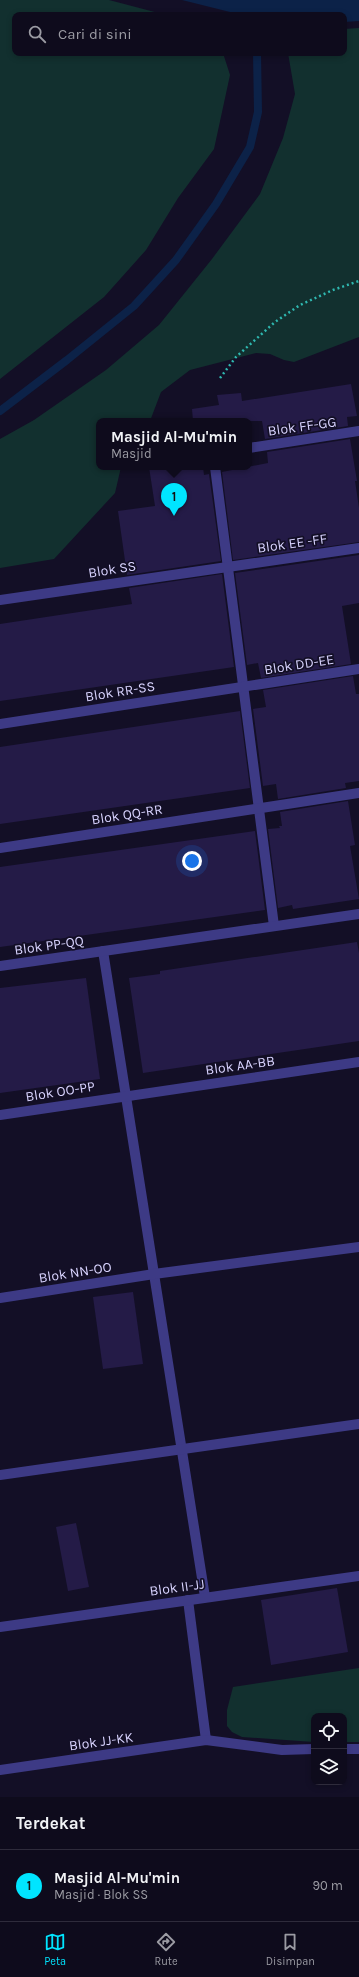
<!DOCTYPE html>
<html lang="id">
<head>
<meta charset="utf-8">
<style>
	body { margin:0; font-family:Karla,sans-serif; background:#1c1929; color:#f1f3f6 }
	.controls { position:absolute; right:12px; bottom:12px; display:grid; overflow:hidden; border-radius:8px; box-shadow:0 2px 6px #0003 }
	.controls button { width:36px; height:36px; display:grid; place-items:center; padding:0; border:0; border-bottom:1px solid #2e2b3b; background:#0e0b1c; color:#f1f3f6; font:20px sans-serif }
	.you { position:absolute; left:192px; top:861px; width:14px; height:14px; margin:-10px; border:3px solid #fff; border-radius:50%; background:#1a73e8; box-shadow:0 0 0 6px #1a73e833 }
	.badge { display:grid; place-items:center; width:26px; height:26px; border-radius:50%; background:#00e5ff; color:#111; font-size:13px; font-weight:700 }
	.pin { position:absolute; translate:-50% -33px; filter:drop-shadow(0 1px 2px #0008) }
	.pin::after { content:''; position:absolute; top:21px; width:14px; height:12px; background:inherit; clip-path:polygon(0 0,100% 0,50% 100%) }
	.popup { position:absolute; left:96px; top:418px; width:156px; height:52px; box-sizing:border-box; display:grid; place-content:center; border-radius:8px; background:#0e0b1c; filter:drop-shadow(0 1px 3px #0005); font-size:13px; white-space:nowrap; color:#9b9ba3 }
	.popup b { font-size:15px; color:#f1f3f6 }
	.popup::after { content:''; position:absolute; left:50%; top:100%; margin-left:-8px; border:8px solid transparent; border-top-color:#0e0b1c }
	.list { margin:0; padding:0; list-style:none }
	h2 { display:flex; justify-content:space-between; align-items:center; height:52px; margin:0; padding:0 16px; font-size:17px }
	h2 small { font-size:13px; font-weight:400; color:#9b9ba3 }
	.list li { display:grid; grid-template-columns:26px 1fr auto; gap:12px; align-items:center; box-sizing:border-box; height:72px; padding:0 16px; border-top:1px solid #2e2b3b }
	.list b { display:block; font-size:15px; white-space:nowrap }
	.list p { margin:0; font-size:13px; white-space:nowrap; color:#9b9ba3 }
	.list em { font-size:13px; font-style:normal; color:#9b9ba3 }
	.icon { flex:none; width:22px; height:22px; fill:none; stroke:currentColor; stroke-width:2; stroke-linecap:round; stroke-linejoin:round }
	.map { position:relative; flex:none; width:359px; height:1797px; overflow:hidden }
	.search { position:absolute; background:#0e0b1c; box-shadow:0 2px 6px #0003; left:12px; right:12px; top:12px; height:44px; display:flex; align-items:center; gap:10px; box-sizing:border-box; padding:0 14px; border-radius:8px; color:#9b9ba3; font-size:15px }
	.sheet { height:124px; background:#0e0b1c }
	nav { display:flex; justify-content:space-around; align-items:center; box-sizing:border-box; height:56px; border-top:1px solid #2e2b3b; background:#0e0b1c; font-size:11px; color:#9b9ba3 }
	nav a { display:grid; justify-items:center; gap:2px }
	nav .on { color:#00e5ff }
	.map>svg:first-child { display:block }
	.green { fill:#12302f }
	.water { fill:#0c2248 }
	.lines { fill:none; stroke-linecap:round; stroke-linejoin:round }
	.stream { stroke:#0c2248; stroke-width:8 }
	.building { fill:#241b47 }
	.path { stroke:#2fb8b0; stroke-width:2.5; stroke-dasharray:2 3; stroke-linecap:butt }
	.minor { stroke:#3d3a85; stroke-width:10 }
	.labels { text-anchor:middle; stroke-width:3.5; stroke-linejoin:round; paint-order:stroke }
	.street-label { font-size:14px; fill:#d9d4ff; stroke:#130f26 }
</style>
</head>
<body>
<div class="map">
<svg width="359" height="1797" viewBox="0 0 359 1797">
	<rect width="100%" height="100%" fill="#130f26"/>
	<!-- green -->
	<g class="green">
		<path d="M0,0h109l57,15h-151v38h208l7,22 -16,74 -36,49 -32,52 -42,47 -104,82z"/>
		<path d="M359,28v309l-65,25 -10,-2 -14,-6 -14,-1 -66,17 -29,22 -11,29h-51v46h22l-6,26 -61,66 -54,9v-129l34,-19 72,-50 53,-45 53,-66 48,-65 23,-56 12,-44 -7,-41h56v-24z"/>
		<path d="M359,1668v74h-15v-26h-30v26l-72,-5 -10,-5 -5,-6v-16l6,-23z"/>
	</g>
	<!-- water -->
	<path class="water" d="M182,0h177v21l-15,1v-7h-102z"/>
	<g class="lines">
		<!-- stream -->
		<path class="stream" d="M0,411l67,-51 67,-54 42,-46 40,-56 34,-57 8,-35 -1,-59"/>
	</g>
	<!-- building -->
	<g class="building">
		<path d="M351,384l6,32 -10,1 1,9 -83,13 -3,-18h-69l-1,-12 27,-4 -2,-10 24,-2 1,8z"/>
		<path d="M350,439l7,42h-2l4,27v34l-126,18 -11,-88 46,-9 -1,-11z"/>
		<path d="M149,467h54l1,8 5,-1 12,87 -94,14 -9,-64 37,-5z"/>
		<path d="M359,555v48l-17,3 9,58 -90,14 -3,-15 -11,2 -12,-92z"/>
		<path d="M222,574l12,93 -234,34v-77l132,-20 -3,-16z"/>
		<path d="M353,676l3,18h3v87l-14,2 1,5 -68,11 -2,-15 -13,2 -10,-77 13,-2 -3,-17z"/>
		<path d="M240,711l10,77 -250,36v-77z"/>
		<path d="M348,801l7,44 -5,1 9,53 -66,10 -1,-4 -14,3 -10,-79 12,-1 -1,-2h3l-2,-14z"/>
		<path d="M255,831l10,79 -265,37v-80z"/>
		<path d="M357,942l2,11v88l-216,32 -14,-95 31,-4v-3l34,-5z"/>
		<path d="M86,978l14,101 -100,14v-105z"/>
		<path d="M133,1292l10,72 -40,5 -10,-72z"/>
		<path d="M76,1523l13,64 -21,4 -12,-64z"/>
		<path d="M337,1588l11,64 -77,13 -10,-65z"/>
	</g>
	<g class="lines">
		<!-- path -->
		<path class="path" d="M220,378l16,-21 39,-35 25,-17 33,-15 26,-9"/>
		<!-- minor -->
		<g class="minor">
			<path d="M249,448l110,-17"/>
			<path d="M215,467l59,459"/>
			<path d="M0,600l359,-52"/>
			<path d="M0,724l359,-55"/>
			<path d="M0,848l359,-55"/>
			<path d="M103,951l102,646"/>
			<path d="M0,966l359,-52"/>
			<path d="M0,1115l359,-53"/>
			<path d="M0,1298l154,-24 205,-27"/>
			<path d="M0,1475l359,-51"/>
			<path d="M188,1600l18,140"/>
			<path d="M0,1627l359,-51"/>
			<path d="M344,1749h15"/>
			<path d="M0,1770l206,-30 76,10 32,-1"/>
		</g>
	</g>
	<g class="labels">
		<!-- street labels -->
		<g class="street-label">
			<text transform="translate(302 426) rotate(-8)" y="5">Blok FF-GG</text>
			<text transform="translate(292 543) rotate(-8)" y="5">Blok EE -FF</text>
			<text transform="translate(112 569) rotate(-9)" y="5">Blok SS</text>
			<text transform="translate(299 664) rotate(-9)" y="5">Blok DD-EE</text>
			<text transform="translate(120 691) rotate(-9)" y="5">Blok RR-SS</text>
			<text transform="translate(127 814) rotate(-9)" y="5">Blok QQ-RR</text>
			<text transform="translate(49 945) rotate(-8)" y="5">Blok PP-QQ</text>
			<text transform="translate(240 1065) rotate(-8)" y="5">Blok AA-BB</text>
			<text transform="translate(60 1091) rotate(-9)" y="5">Blok OO-PP</text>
			<text transform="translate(75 1272) rotate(-9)" y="5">Blok NN-OO</text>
			<text transform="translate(177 1587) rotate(-8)" y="5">Blok II-JJ</text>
			<text transform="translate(101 1741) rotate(-8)" y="5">Blok JJ-KK</text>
		</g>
	</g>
</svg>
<div class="controls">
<button><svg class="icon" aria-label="locate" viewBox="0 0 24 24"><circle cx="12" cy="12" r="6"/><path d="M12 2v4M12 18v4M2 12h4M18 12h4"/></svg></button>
<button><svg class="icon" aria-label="layers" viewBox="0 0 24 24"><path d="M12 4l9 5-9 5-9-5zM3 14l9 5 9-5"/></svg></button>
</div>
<div class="you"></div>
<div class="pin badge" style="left:174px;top:516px">1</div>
<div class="popup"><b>Masjid Al-Mu'min</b>Masjid</div>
<div class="search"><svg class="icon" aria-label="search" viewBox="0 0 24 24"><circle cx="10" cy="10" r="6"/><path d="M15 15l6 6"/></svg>Cari di sini</div>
</div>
<section class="sheet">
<h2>Terdekat<small></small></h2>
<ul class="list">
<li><span class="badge">1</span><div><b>Masjid Al-Mu'min</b><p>Masjid · Blok SS</p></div><em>90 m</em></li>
</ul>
</section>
<nav>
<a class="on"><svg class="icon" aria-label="map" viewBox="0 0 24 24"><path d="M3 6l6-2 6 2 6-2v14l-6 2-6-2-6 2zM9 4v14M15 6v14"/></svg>Peta</a>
<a><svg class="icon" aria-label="directions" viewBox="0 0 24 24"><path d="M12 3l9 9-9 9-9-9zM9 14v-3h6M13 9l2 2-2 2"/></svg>Rute</a>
<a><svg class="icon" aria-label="saved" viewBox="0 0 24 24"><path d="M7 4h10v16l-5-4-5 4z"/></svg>Disimpan</a>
</nav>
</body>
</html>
